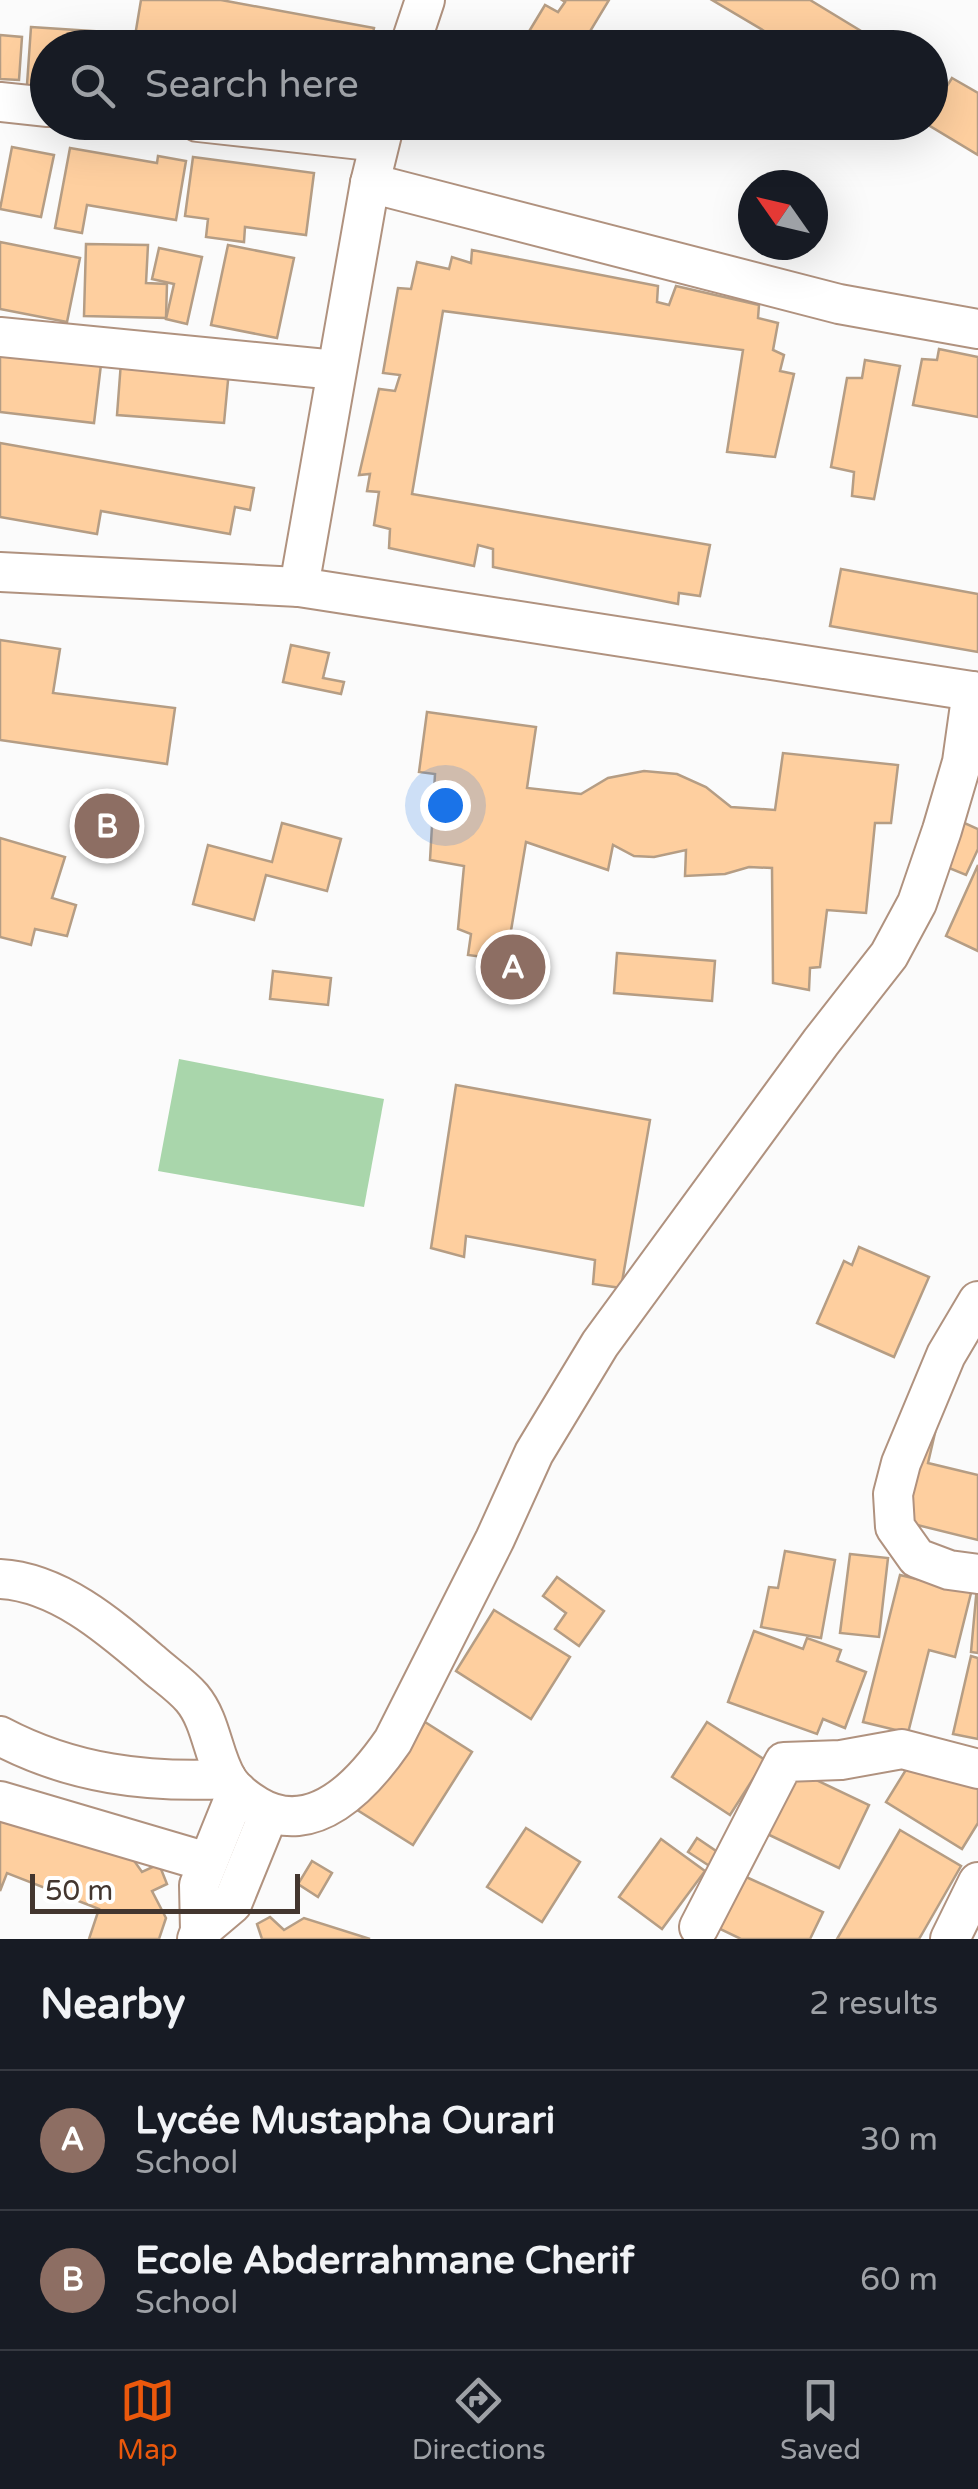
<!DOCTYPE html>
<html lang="en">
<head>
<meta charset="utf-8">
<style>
	body { margin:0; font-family:"Varela Round",sans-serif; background:#242831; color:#f1f3f6 }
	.compass { position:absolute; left:738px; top:170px; width:90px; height:90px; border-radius:50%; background:#171b24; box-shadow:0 10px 40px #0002; rotate:304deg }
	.scale { position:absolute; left:30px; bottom:25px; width:270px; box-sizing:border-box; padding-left:10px; border:5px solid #43362f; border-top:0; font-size:28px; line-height:35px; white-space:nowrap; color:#43362f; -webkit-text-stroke:8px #fff; paint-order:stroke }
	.you { position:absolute; left:445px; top:805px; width:35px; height:35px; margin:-25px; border:8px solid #fff; border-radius:50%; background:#1a73e8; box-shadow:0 0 0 15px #1a73e833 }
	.badge { display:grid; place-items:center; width:65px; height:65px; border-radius:50%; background:#ea580c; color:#fff; font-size:32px; font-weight:700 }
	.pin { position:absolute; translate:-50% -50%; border:5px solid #fff; box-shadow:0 2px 10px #0006 }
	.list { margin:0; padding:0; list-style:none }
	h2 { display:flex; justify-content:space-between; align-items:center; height:130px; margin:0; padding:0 40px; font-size:42px }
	h2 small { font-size:32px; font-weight:400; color:#9ea1a6 }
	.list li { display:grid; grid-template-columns:65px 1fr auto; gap:30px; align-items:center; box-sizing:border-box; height:140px; padding:0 40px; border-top:2px solid #363941 }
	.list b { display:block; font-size:38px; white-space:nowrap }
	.list p { margin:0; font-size:32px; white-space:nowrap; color:#9ea1a6 }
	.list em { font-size:32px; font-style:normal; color:#9ea1a6 }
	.icon { flex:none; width:55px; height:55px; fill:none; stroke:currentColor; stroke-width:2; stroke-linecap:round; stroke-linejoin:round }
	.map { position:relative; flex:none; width:978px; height:1939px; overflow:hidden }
	.search { position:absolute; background:#171b24; box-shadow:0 10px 40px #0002; left:30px; right:30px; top:30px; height:110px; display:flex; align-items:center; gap:25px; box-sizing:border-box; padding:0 35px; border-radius:55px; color:#9ea1a6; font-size:38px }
	.sheet { height:410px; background:#171b24 }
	nav { display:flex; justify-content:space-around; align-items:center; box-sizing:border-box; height:140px; border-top:2px solid #363941; background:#171b24; font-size:28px; color:#9ea1a6 }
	nav a { display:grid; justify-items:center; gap:5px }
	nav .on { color:#ea580c }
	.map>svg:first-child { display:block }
	.green { fill:#a9d6ab }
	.building { fill:#fecf9f; stroke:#b59d84; stroke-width:2.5 }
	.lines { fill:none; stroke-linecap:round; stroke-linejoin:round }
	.minor-casing { stroke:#b0927f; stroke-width:42 }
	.minor { stroke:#fff; stroke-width:38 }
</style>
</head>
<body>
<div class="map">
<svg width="978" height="1939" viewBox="0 0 978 1939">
	<rect width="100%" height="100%" fill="#fbfbfb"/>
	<!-- green -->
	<path class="green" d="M179,1059l205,40 -20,108 -206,-36z"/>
	<!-- building -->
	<g class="building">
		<path d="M141,0h80l153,28 -4,20h-237z"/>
		<path d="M562,0h47l-29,48h-61l26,-43 13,7 7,-10z"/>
		<path d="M712,0h98l79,48h-96z"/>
		<path d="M31,27l91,6 -1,15h-73v52l-22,-1z"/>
		<path d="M0,35l22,2 -3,43 -19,-1z"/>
		<path d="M952,78l26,15v62l-53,-32 5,-1v-9z"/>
		<path d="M12,147l42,8 -13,62 -41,-8z"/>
		<path d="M70,148l87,15 1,-7 28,5 -10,59 -89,-15 -5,28 -27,-5z"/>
		<path d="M193,157l121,16 -8,62 -61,-8 -1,15 -38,-5 2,-18 -23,-3z"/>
		<path d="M0,242l80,16 -13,64 -67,-13z"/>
		<path d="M86,244l62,1 -2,38 21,1 -1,34 -82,-2z"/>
		<path d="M228,245l66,13 -17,80 -66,-13z"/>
		<path d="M159,248l43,9 -15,67 -21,-5 8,-35 -22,-5z"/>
		<path d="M472,250l186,36 -1,16 12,3 7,-19 83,19 -1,13 20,5 -5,27 11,5 -4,16 14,3 -19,83 -48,-5 16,-102 -300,-39 -31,183 298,51 -10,51 -21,-3 -1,11 -185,-37v-18l-15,-4 -4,21 -85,-18 1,-19 -16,-4 5,-33 -12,-1 3,-17 -11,1 20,-86 16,2 5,-16 -17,-2 15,-85 13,1 6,-27 32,7 3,-12 19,6z"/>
		<path d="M939,349l39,8v60l-65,-12 9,-46 15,1z"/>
		<path d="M52,350l50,6 -8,67 -94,-11v-57l52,6z"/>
		<path d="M865,360l35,6 -26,133 -22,-3 2,-24 -23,-5 16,-89h15z"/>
		<path d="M121,362l108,8 -5,53 -107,-8z"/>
		<path d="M0,443l254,45 -4,22 -15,-3 -5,27 -129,-23 -4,23 -97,-17z"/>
		<path d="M841,569l137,25v58l-148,-26z"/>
		<path d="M0,640l60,9 -7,44 122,15 -8,56 -167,-24z"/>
		<path d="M291,645l38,8 -6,25 21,4 -3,12 -58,-12z"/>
		<path d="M427,712l109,15 -9,61 54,6 27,-16 36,-7 33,3 29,13 25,20 44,3 8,-57 115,12 -7,58h-16l-9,90 -39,-3 -7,57 -10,1 -1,22 -36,-7 -1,-115 -23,-1 -24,7 -40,2 1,-26 -32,7 -20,-1 -21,-11 -5,25 -82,-28 -20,118 -38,-5 3,-21 -13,-5 6,-63 -34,-6 5,-86 -16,-2z"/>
		<path d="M951,817l27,12v20l-12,26 -34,-14z"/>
		<path d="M282,823l59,16 -14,52 -61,-16 -12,45 -61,-16 15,-59 64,17z"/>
		<path d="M0,838l65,19 -13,41 24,7 -9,31 -32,-7 -4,16 -31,-8z"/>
		<path d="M978,865v86l-32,-15z"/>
		<path d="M617,953l98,8 -3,40 -98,-8z"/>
		<path d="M273,971l58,7 -3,27 -58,-6z"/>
		<path d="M456,1085l194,35 -29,168 -28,-4 2,-24 -129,-24 -2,21 -33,-9z"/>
		<path d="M859,1247l70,30 -35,80 -77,-34 27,-62 8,4z"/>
		<path d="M898,1424l37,9 -7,30 50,12v65l-81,-20z"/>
		<path d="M785,1551l50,9 -14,78 -60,-11 8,-40 9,1z"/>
		<path d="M850,1554l38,4 -9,79 -39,-4z"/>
		<path d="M900,1575l33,8 41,-2 -19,76 -26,-7 -21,83 -45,-11z"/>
		<path d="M557,1577l47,34 -25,35 -24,-17 11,-16 -23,-17z"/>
		<path d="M977,1586h1v67l-7,-1z"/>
		<path d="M494,1610l76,47 -39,62 -75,-48z"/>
		<path d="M754,1631l49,18 4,-11 34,12 -4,11 29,11 -21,56 -22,-9 -6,15 -89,-32z"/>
		<path d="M971,1656l7,2v81l-25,-5z"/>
		<path d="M425,1722l47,30 -59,93 -59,-37 52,-55z"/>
		<path d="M707,1722l58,38 -35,55 -58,-38z"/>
		<path d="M917,1752l61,37v34l-16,26 -76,-47z"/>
		<path d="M793,1769l76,36 -30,63 -76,-36z"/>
		<path d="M0,1814l128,38 14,20 17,-8 8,20 -15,7 14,27 -7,21h-70l10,-30 -92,-36 -7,18z"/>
		<path d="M526,1828l54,34 -38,60 -55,-35z"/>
		<path d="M900,1830l61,36 -39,68 -3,5h-82z"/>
		<path d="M697,1838l22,15 -8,14 -23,-15z"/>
		<path d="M661,1839l44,32 -43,58 -43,-32z"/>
		<path d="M312,1861l20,12 -14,24 -20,-13z"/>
		<path d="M744,1876l79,36 -13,27h-69l-21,-10z"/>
		<path d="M270,1917l14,13 20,-12 66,21h-108l-5,-15z"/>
	</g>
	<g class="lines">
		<defs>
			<g id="minor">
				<path d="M409,48l16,-48"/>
				<path d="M0,102l48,5"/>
				<path d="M198,122l181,20"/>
				<path d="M370,183l469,121 139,25"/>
				<path d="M0,337l336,33"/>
				<path d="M0,572l299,15 679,105"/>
				<path d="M299,587l71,-404 15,-61"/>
				<path d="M978,1301l-32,54 -45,108 -8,31 2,33 22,31 32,12 29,4"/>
				<path d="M0,1579c58,3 109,47 151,83 13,12 29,22 41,36 20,24 20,57 36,83 7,10 19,19 29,25 56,34 107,-23 136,-65l102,-202 39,-86 66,-109 221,-302 68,-87 28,-52 25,-73 20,-68 10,-71"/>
				<path d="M0,1736c72,38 147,47 227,43"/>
				<path d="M0,1801l207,61"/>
				<path d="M699,1927l85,-165 57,-2 61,-11 76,20"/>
				<path d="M200,1931l32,-27 37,-91"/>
				<path d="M197,1939l3,-8 -1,-46 38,-94"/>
				<path d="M950,1939l28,-57"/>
			</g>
		</defs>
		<!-- minor casing -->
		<use href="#minor" class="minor-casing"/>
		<!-- minor -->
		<use href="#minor" class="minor"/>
	</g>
</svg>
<svg class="compass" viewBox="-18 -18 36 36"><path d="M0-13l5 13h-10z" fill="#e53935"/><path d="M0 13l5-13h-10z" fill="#9ea1a6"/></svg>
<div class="scale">50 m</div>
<div class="you"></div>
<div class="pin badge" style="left:513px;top:967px;background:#8d6e63">A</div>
<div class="pin badge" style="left:107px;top:826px;background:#8d6e63">B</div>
<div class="search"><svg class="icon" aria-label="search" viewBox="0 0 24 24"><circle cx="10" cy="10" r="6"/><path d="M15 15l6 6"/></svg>Search here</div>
</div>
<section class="sheet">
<h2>Nearby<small>2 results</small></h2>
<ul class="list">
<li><span class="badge" style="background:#8d6e63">A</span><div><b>Lycée Mustapha Ourari</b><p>School</p></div><em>30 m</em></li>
<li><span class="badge" style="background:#8d6e63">B</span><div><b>Ecole Abderrahmane Cherif</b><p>School</p></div><em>60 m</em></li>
</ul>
</section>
<nav>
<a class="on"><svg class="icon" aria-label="map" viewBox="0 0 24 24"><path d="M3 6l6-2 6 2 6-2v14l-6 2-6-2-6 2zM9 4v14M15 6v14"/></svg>Map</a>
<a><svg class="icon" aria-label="directions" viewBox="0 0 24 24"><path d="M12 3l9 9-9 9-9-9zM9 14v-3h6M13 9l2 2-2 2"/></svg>Directions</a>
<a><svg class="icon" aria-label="saved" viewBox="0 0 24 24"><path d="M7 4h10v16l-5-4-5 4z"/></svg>Saved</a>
</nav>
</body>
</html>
